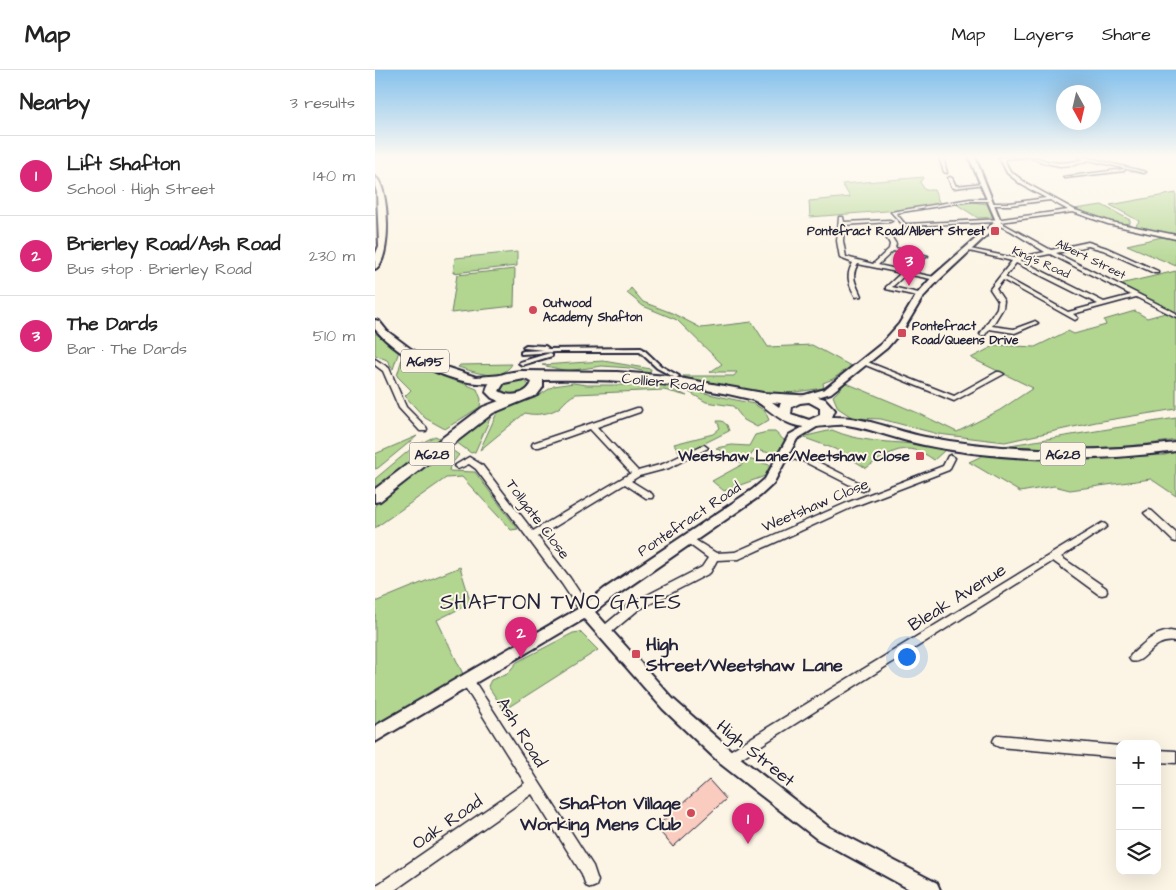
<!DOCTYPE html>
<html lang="en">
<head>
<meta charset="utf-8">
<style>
	body { margin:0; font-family:"Architects Daughter",sans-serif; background:#f6f6f6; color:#222 }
	.controls { position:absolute; right:15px; bottom:15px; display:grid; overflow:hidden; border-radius:10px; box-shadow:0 5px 20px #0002 }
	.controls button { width:45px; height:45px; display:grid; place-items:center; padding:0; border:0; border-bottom:1px solid #e0e0e0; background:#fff; color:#222; font:25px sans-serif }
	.compass { position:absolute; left:681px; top:15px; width:45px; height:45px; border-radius:50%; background:#fff; box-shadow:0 5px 20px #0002; rotate:172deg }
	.you { position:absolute; left:531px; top:586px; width:18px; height:18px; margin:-12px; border:4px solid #fff; border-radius:50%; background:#1a73e8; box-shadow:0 0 0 8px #1a73e833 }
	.badge { display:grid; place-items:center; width:32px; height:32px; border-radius:50%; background:#db2777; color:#fff; font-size:16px; font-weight:700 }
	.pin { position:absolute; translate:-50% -41px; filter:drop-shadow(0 1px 2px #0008) }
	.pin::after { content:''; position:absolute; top:26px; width:18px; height:15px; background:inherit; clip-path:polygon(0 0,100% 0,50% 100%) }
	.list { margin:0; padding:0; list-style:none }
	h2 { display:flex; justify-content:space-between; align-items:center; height:65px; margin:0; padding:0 20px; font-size:21px }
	h2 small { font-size:16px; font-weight:400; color:#767676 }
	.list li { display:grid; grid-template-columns:32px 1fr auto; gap:15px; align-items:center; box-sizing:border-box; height:80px; padding:0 20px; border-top:1px solid #e0e0e0 }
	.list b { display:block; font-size:19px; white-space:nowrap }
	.list p { margin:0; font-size:16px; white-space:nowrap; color:#767676 }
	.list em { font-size:16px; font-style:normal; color:#767676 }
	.icon { flex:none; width:28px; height:28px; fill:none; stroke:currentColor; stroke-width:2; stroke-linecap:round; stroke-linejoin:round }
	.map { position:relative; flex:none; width:801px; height:820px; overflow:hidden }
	header { display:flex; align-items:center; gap:30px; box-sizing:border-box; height:70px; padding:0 25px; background:#fff; border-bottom:1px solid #e0e0e0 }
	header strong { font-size:24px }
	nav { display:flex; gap:28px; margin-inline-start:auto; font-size:18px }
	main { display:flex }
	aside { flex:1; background:#fff }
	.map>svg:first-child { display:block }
	.green { fill:#b2d590; stroke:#6a7c66 }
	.building { fill:#facbbf; stroke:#22223b }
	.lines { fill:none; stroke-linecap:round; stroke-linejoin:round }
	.pedestrian-casing { stroke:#22223b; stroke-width:4 }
	.minor-casing { stroke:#22223b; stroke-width:3 }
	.tertiary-casing { stroke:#22223b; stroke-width:4 }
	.primary-casing { stroke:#22223b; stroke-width:4 }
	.trunk-casing { stroke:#22223b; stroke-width:4 }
	.pedestrian { fill:#fcf5e5; fill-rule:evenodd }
	.minor { fill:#fcf5e5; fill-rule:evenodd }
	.tertiary { fill:#fcf5e5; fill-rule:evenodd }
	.primary { fill:#fcf5e5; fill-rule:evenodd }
	.trunk { fill:#fcf5e5; fill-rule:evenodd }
	.poi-dot { fill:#d1495b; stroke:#fcf5e5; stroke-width:2 }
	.labels { text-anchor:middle; stroke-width:4; stroke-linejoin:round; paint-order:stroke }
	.far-poi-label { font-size:12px; font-weight:bold; fill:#22223b; stroke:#fcf5e5; text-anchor:start }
	.far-street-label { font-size:12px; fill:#22223b; stroke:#fcf5e5 }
	.shield { fill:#fcf5e5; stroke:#63616e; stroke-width:1 }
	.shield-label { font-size:14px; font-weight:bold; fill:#22223b }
	.street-label { font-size:15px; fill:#22223b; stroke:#fcf5e5 }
	.poi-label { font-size:15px; font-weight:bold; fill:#22223b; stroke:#fcf5e5; text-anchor:end }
	.near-street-label { font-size:18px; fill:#22223b; stroke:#fcf5e5 }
	.near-poi-label { font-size:18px; font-weight:bold; fill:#22223b; stroke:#fcf5e5; text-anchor:start }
	.near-quarter-label { font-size:21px; letter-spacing:1px; fill:#22223b; stroke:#fcf5e5 }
</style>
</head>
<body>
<header>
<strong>Map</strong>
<nav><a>Map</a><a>Layers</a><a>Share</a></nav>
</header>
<main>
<aside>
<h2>Nearby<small>3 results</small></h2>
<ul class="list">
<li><span class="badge">1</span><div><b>Lift Shafton</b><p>School · High Street</p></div><em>140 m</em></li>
<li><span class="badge">2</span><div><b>Brierley Road/Ash Road</b><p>Bus stop · Brierley Road</p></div><em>230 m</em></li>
<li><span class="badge">3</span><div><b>The Dards</b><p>Bar · The Dards</p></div><em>510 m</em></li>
</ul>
</aside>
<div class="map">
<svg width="801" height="820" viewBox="0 0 801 820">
	<rect width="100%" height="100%" fill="#fcf5e5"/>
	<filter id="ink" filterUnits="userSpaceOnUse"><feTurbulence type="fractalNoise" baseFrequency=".02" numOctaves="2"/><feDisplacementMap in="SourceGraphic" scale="10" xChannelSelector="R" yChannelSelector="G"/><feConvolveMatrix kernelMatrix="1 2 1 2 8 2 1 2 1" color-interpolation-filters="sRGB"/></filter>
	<g filter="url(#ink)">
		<!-- green -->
		<g class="green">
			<path d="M549,107l-4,5 5,8h9l6,14 -28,5 -102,8 -1,-16 41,-4 -8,-13z"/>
			<path d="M801,123v43l-41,-9 4,-6 -29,-16z"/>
			<path d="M598,132l14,2 6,13 -15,1 -22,-14z"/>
			<path d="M727,135l28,15v3c-11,4 -43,-10 -56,-14z"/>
			<path d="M787,167l14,2v27l-49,-21z"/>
			<path d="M142,182v14l-64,7 2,-15z"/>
			<path d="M140,199l-1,37 -63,7 6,-38z"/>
			<path d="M801,201v42l-56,-29z"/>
			<path d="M256,218l12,14 29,11 29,15 51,-6 16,25 44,-2 39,21 -18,13 -10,4 1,5 -49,7 -88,-17 -4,-2h51l3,-4h-27l12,-8 -45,-44 -34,-14 -16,-13z"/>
			<path d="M760,241l12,7 22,-6 7,4v93l-80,13 -91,20 -67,-8 -57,-15 -28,-1 -15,-10 -5,-12 13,-13 72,30 39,19 43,-22 33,-22 -62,-30 25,-13 39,2 33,-16 6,3 32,-9 -2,-5z"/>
			<path d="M0,263l24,18 -6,18 -6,-9 -12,-5z"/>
			<path d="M28,285l25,14 49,20 4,10 -1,8 -35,22 -20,-11 -20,-22 6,-6 -14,-14z"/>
			<path d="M228,291l48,8 -1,4 -20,-5 -28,-2 -35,5 -25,-6z"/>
			<path d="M137,294c-11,19 -37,8 -54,3l2,-2z"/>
			<path d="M148,310l6,5c-6,9 -19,12 -27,5l1,-5 7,-4z"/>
			<path d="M198,313l14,2h77l23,11 -23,-6 -88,4c-7,3 -10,7 -16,13 -9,7 -25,9 -35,6l-45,37 16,-35 6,-6 33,-11 19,-12z"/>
			<path d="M307,318l72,16 11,7 4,9 -12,7 -13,-7 -11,-14 -27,-4z"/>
			<path d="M117,344l-17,38 -4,1 -15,-11z"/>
			<path d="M801,348v22c-59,10 -112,9 -172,6z"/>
			<path d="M342,351h5l5,4 2,6 -48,24 -7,-11 39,-10 7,-6z"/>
			<path d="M457,360c28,12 51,11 81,14 11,1 22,4 32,6l-11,10c-28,-21 -43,-8 -68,8l-31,-19 -33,-12z"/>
			<path d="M392,362h8l10,9 -9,13 -21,-4 -7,9 22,6 -5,11 -41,15 -12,-10 31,-17 -27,-16 16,-3 17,1 6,-11z"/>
			<path d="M42,366l-39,32 -3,1v-15z"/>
			<path d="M60,366l7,3 -67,52v-12l37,-31z"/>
			<path d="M74,378l10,7 -9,11 -1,5 26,1 43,57 -7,1 -49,-53 -16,1 -71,50v-23z"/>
			<path d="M801,382v44l-25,-17 -81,11 -16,-4 -34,6 -51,-30 17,-8 88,5 91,-4z"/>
			<path d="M85,497l11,36 -34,17 27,56 -89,50v-124z"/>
			<path d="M205,562l18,18 -94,60 -16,-24 3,-6 16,-6 10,-12 56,-29z"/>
		</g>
		<!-- building -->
		<path class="building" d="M334,710l17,19 -53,48 -17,-20z"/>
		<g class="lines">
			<defs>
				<g id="pedestrian">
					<path d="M151,275l19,1 3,2 -2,1 95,-1 2,1 18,17 18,10 -3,2 -2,-1 -17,-9 -17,-16h-84l-35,2v-2l2,-1 21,-1 -20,-2 -1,-1z"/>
					<path d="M175,283l2,1v2l-30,9 -3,-2 1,-1z"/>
				</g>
				<g id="minor">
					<path d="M564,87h4l4,16 -3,-1z"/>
					<path d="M624,87h28l-23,2 6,12 16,12 49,27 36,12 65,13v4l-68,-15 -35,-12 -73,10 51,28 37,-8 19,6 51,23v2h-4l-51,-23 -15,-4 -32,7 120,60v4l-40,-20 -63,17 5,4 -3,2 -72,-40 -7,9 8,12 -1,7 -11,18 22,3 19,-7 2,-1 3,2 -23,10 -26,-4 -4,6h-4l-1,-1 17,-26 1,-7 -8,-12 22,-28 -47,-11v-2l50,10 30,-6 -34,-21 -16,-7v-1l1,-1 -92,4 -13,-14 79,-13h20l2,1 -2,1h-20l-74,12 9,11h3l94,-5 66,-9 -18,-10 -40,5h-20v-2h20l36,-5 -24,-13 -15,-12zM675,184l81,41 -27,7 -84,-42zM641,193l82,41 -30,8 -63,-35z"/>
					<path d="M655,87c6,0 11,2 16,4 13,3 26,2 38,-2l-6,-2h7l61,15 -2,1 -55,-13 -15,5 -14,1 -15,-3z"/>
					<path d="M750,99l-1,2 -59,7 -2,-1z"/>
					<path d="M575,107l2,1 4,8 27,-3 2,1 -31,4 -2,-1 -4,-9z"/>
					<path d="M464,147h4l1,5 46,-2 2,1 -2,1 -46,3 -1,16 3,16 27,7 16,-15 1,-5 -4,-7 3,-2 2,1 5,8 -1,4 33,8 -3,2 -32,-7 -15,14 61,13 -3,2 -30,-6 -14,13 31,7v2l-2,1 -35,-8v-2l15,-14 -43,-9c-8,12 -2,20 3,32l-5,1c-7,-12 -11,-22 -3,-34l-13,-5 -3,-17z"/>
					<path d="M0,289l14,9 17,39 20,20 1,2 -1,2h-6l-21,-23 -16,-37 -8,-6z"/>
					<path d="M490,291l89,35 43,-24h3l4,2 -50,27 -91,-37v-2z"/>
					<path d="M262,338h3l1,2 -1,2 -43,15 41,44 25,-7 38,-18 3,-1 4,3 -39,20 -30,8 -8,5 21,13 1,2 -1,2h-6l-21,-14 -87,53 32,41 20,30 1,3 -1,3 -4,1 -4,-1 -20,-30 -86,-115 -7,-5 -11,5 -4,-3 15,-9 13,8 51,66 98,-58 -41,-44 -51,18h-6l-1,-2 1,-2z"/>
					<path d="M408,382l25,5 58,29 1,2 -4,3 -3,-1 -57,-29 -23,-4 -1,-2 1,-2z"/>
					<path d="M576,385l4,3 -6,12 -94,36 -116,53 -22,1 -7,13 -72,37 -30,25 -4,1 -4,-1 -2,-3 2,-3 30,-25 72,-37 6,-9 -22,-16 -2,-2 2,-2h6l24,15 19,-1 114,-50 94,-36 5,-10z"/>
					<path d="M774,440l3,1 24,22v9l-3,-1 -27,-26 -2,-2z"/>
					<path d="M727,453l3,1 2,2 -2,2 -44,29 45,31 1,3 -1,3 -4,1 -4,-1 -45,-33 -320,202 -5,2 -5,-2 -1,-4 1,-4z"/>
					<path d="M795,561l6,1v10c-25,-5 -31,24 -45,19l-2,-3 2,-3c12,-11 22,-22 39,-24z"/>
					<path d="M92,605l4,1 122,190 5,15 -2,5 -5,2 -5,-2 -4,-12 -50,-80 -137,96h-20l2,-5 148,-102 -62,-99 -2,-4 2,-4z"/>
					<path d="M624,665l121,11v12l-121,-11 -4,-2 -2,-4 2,-4z"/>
					<path d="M782,680l19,1v12l-19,-1z"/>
				</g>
				<g id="tertiary">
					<path d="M594,87h6l26,65 -62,58 -16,17 -18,30 -18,21 -56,45 -30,9 -3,-1 -2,-2 2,-2 27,-8 56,-45 18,-20 18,-30 16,-18 63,-55z"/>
					<path d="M441,350l4,1 1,2 -1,2 -23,14 -24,45 -13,12 -146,101 -19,15 78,87 61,54 95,74 108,56 3,7h-29l-94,-51 -95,-74 -59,-56 -79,-90 -209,123v-16l206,-119 23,-18 148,-99 13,-11 24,-44z"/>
				</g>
				<g id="primary">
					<path d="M0,107c15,8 17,85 0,92v-14l4,-9 -2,-54 -2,-6z"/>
					<path d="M0,250l4,1 8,10 24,18 28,16 37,12 28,-2 6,3c-5,4 -12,4 -18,5 -39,4 -92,-25 -117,-54z"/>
				</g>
				<path id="trunk" d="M145,301l97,1 51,4 95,17 52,3 10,3 10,11 -3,7c32,-1 63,14 93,20 83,15 168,16 251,6v8c-83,11 -169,11 -252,-6 -26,-5 -51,-16 -77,-20 -16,-2 -33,5 -49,1 -20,-4 -35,-24 -48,-27 -69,-17 -137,-20 -207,-19v7l-6,8 -44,18 -113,88 -5,1v-13l108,-82 16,-6 -7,-3 -6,-6c3,-17 19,-19 34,-21zM149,309l8,3c-4,13 -23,16 -33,9l5,-8zM397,332l8,1h1l-2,4zM434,332l11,6v7l-11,5 -18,-6 1,-7 8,-4z"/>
			</defs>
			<!-- pedestrian casing -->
			<use href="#pedestrian" class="pedestrian-casing"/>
			<!-- minor casing -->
			<use href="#minor" class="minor-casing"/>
			<!-- tertiary casing -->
			<use href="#tertiary" class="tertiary-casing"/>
			<!-- primary casing -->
			<use href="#primary" class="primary-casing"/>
			<!-- trunk casing -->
			<use href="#trunk" class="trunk-casing"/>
			<!-- pedestrian -->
			<use href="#pedestrian" class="pedestrian"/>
			<!-- minor -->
			<use href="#minor" class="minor"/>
			<!-- tertiary -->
			<use href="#tertiary" class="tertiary"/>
			<!-- primary -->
			<use href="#primary" class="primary"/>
			<!-- trunk -->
			<use href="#trunk" class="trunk"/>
		</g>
	</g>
	<!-- sky -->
	<linearGradient id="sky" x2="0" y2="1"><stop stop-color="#85c1ec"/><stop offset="0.43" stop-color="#fefaf3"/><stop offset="1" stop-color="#fefaf3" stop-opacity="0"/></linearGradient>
	<rect width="801" height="202" fill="url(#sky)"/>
	<!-- markers -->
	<g class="poi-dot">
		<rect x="615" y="156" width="10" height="10" rx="2.5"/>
		<circle cx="158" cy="240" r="5"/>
		<rect x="522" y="258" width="10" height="10" rx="2.5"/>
		<rect x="540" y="381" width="10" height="10" rx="2.5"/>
		<rect x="256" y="579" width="10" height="10" rx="2.5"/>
		<circle cx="316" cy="743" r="5"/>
	</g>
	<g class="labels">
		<!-- far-poi labels -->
		<g class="far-poi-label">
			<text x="610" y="165" text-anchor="end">Pontefract Road/Albert Street</text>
			<text x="168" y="237">Outwood<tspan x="168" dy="14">Academy Shafton</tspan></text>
			<text x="537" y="260">Pontefract<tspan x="537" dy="14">Road/Queens Drive</tspan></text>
		</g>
		<!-- far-street labels -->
		<g class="far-street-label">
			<text transform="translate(716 189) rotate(26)" y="4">Albert Street</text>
			<text transform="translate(666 192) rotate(24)" y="4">King's Road</text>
		</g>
		<!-- shield labels -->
		<g class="shield">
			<rect x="26" y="279.5" width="48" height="23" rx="4"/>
			<rect x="34.5" y="372.5" width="45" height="23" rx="4"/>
			<rect x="665.5" y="372.5" width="45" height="23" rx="4"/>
		</g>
		<g class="shield-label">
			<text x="50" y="296">A6195</text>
			<text x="57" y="389">A628</text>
			<text x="688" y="389">A628</text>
		</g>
		<!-- street labels -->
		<g class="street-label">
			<text transform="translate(288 312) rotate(6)" y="5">Collier Road</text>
			<text transform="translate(440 435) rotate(-23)" y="5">Weetshaw Close</text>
			<text transform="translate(163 449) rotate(53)" y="5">Tollgate Close</text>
			<text transform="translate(314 449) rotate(-34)" y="5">Pontefract Road</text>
		</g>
		<!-- poi labels -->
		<g class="poi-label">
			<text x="535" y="391">Weetshaw Lane/Weetshaw Close</text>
		</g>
		<!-- near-street labels -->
		<g class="near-street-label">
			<text transform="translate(582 527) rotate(-32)" y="6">Bleak Avenue</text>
			<text transform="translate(147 662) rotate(58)" y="6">Ash Road</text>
			<text transform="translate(381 683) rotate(39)" y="6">High Street</text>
			<text transform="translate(72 752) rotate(-35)" y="6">Oak Road</text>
		</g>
		<!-- near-poi labels -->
		<g class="near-poi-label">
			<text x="271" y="580">High<tspan x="271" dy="21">Street/Weetshaw Lane</tspan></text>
			<text x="306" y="739" text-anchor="end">Shafton Village<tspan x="306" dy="21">Working Mens Club</tspan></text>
		</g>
		<!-- near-quarter labels -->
		<g class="near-quarter-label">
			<text x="186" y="539">SHAFTON TWO GATES</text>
		</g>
	</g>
</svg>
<div class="controls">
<button>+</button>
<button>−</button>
<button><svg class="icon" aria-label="layers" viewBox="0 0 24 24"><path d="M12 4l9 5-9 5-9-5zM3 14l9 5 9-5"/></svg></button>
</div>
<svg class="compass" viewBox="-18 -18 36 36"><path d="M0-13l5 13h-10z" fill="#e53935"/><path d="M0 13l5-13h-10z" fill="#767676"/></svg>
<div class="you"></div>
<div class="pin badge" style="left:373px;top:774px">1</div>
<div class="pin badge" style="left:146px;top:588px">2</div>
<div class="pin badge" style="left:534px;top:216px">3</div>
</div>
</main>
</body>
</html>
